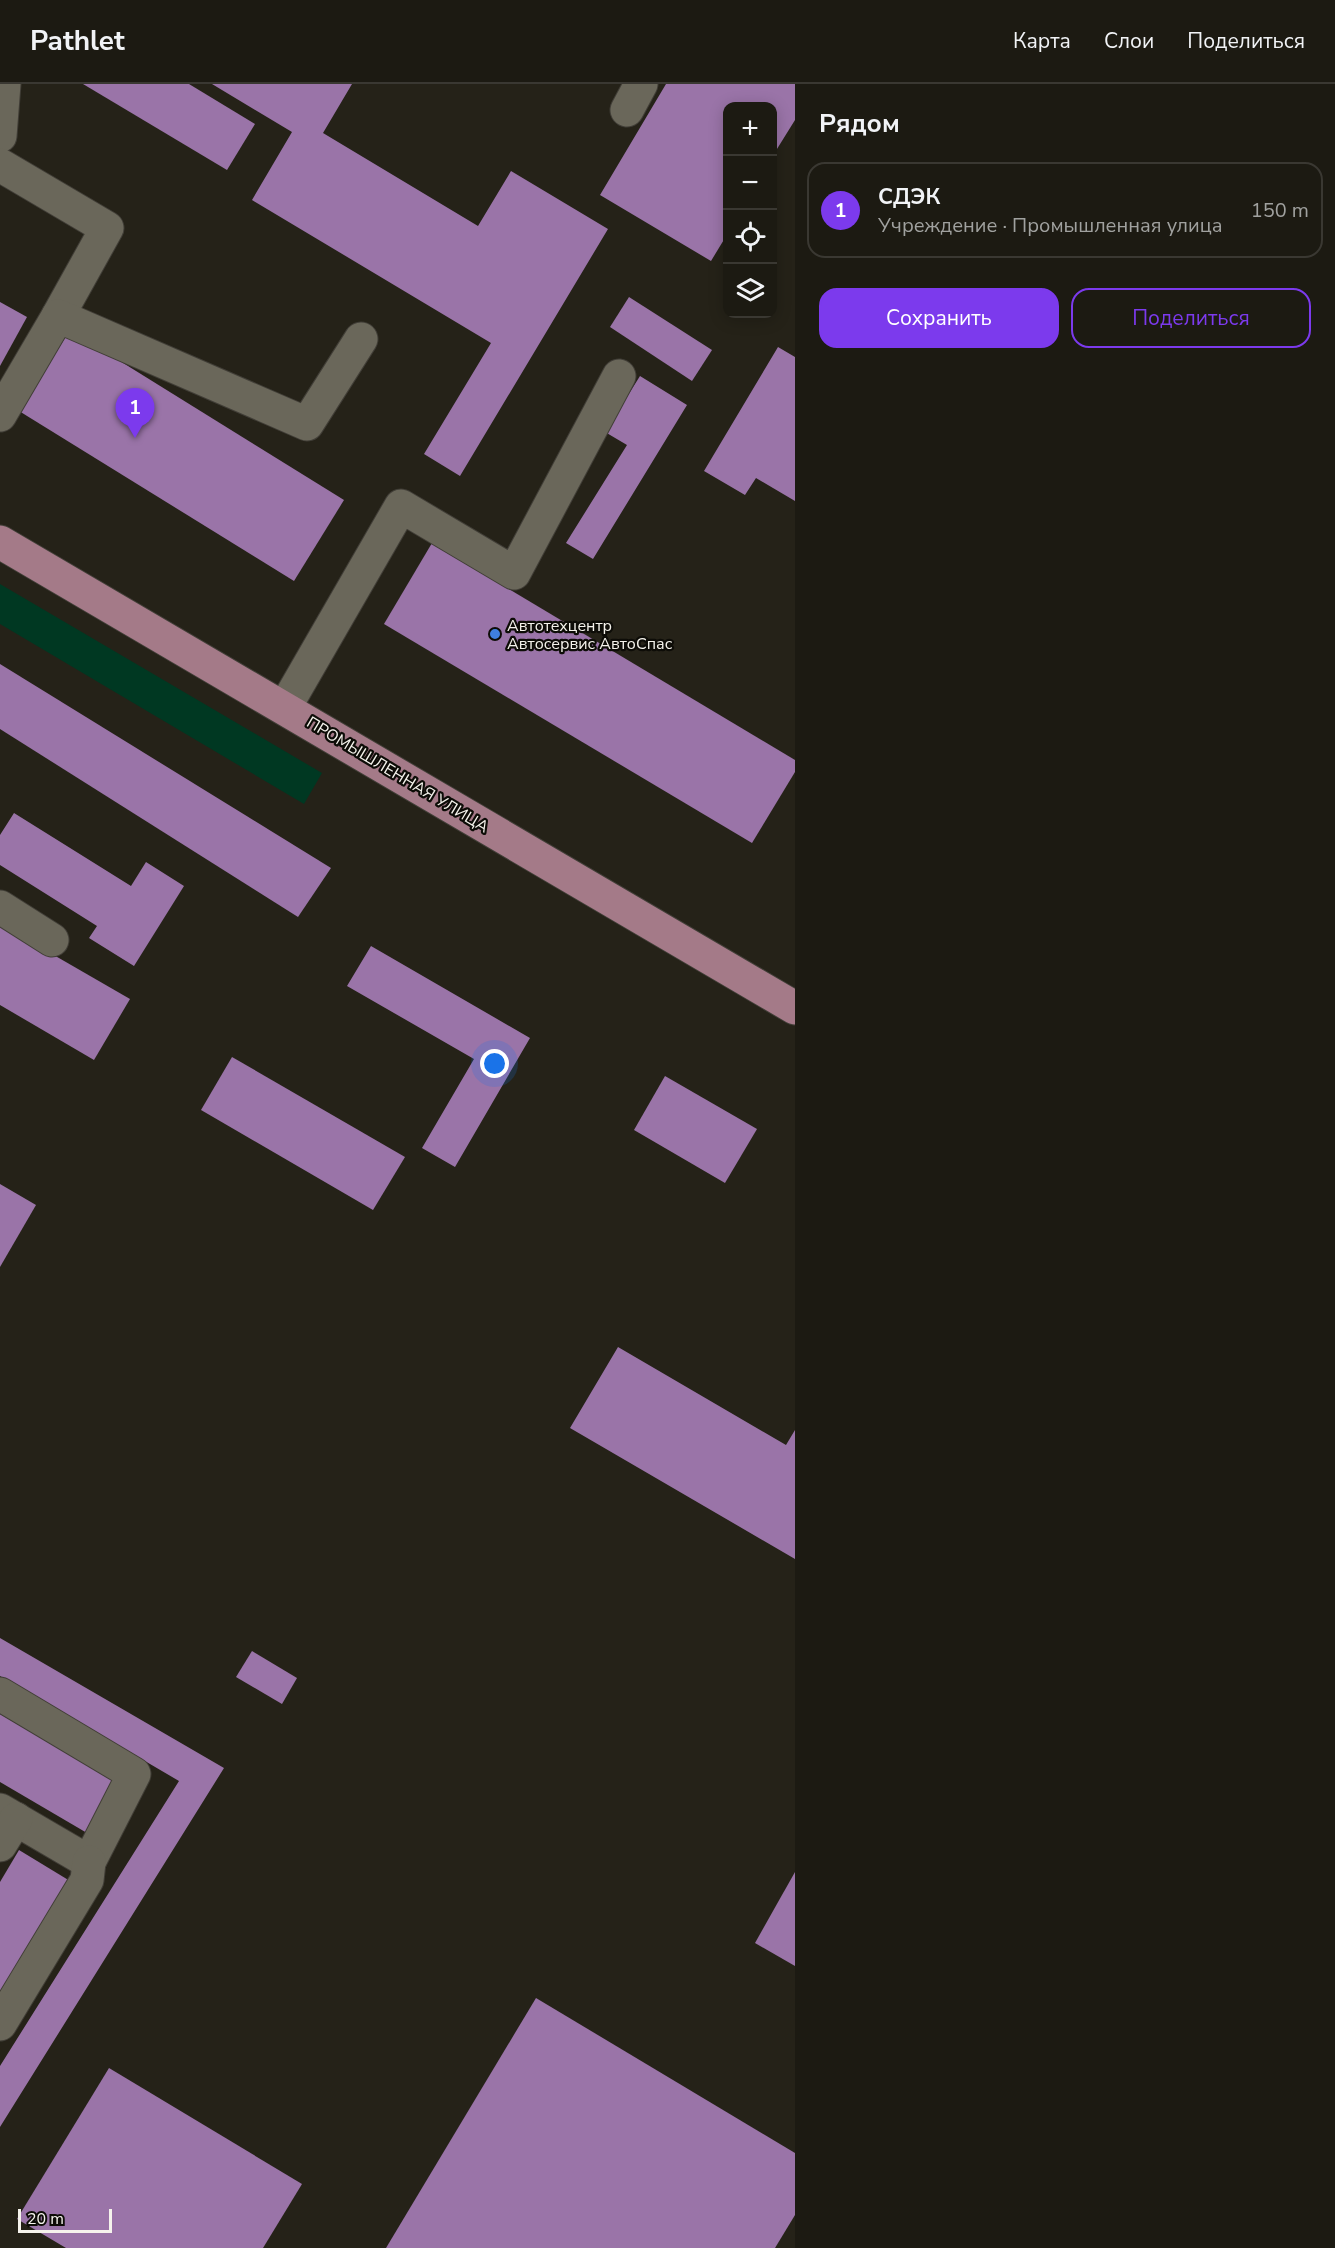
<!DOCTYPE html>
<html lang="ru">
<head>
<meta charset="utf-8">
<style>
	body { margin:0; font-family:"Nunito Sans",sans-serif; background:#25231b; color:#f1f3f6 }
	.controls { position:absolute; right:18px; top:18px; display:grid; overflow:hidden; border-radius:12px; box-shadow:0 3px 15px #0003 }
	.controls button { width:54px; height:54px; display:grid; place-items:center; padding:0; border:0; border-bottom:2px solid #3a3832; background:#1c1a12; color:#f1f3f6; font:30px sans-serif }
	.scale { position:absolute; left:18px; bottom:15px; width:94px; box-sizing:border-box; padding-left:6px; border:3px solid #f5f3ec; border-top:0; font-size:16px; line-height:21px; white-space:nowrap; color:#f5f3ec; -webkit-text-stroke:4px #0d0c07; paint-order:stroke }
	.you { position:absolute; left:495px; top:980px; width:21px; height:21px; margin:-15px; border:4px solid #fff; border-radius:50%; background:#1a73e8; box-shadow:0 0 0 9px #1a73e833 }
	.badge { display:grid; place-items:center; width:39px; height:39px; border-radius:50%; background:#7c3aed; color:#fff; font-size:20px; font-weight:700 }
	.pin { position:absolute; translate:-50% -50px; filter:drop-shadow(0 2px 3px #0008) }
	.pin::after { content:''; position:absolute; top:32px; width:21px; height:18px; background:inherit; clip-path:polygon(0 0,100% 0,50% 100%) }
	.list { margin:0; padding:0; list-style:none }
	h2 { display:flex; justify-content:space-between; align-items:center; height:78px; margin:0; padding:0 24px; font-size:26px }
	h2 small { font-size:20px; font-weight:400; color:#a0a19f }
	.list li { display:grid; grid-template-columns:39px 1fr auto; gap:18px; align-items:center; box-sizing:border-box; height:96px; margin:0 12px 12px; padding:0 12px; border:2px solid #3a3832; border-radius:18px }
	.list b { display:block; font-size:22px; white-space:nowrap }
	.list p { margin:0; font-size:20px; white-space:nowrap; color:#a0a19f }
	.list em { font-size:20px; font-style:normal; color:#a0a19f }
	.actions { display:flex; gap:12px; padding:18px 24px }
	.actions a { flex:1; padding:14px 0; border:2px solid #7c3aed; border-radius:18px; text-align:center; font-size:21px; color:#7c3aed }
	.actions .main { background:#7c3aed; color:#fff }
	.icon { flex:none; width:33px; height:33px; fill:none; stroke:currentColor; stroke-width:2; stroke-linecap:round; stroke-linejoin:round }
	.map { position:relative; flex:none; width:795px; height:2164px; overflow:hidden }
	header { display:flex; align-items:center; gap:36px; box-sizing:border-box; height:84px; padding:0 30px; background:#1c1a12; border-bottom:2px solid #3a3832 }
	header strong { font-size:28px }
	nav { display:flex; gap:33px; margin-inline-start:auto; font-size:21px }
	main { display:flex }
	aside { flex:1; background:#1c1a12 }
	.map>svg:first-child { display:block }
	.green { fill:#003822 }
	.building { fill:#9a74a8 }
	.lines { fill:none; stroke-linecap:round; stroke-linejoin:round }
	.minor-casing { stroke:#413e37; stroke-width:35 }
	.major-casing { stroke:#413e37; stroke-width:35 }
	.minor { stroke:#6a675a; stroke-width:33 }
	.major { stroke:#a47a88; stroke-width:33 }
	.shop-dot { fill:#3f7fe0; stroke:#0d0c07; stroke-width:2 }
	.labels { text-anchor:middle; stroke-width:4.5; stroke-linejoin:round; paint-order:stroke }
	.poi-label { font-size:16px; fill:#f5f3ec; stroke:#0d0c07; text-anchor:start }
	.street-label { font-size:16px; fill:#f5f3ec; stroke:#0d0c07 }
</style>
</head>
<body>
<header>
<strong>Pathlet</strong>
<nav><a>Карта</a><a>Слои</a><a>Поделиться</a></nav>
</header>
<main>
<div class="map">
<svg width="795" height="2164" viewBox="0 0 795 2164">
	<rect width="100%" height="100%" fill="#252218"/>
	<!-- green -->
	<path class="green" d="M0,500l322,189 -18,31 -304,-180z"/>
	<!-- building -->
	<g class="building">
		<path d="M83,0h106l66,40 -28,46z"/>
		<path d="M212,0h140l-29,49 155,93 33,-55 97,58 -148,247 -36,-22 67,-111 -239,-143 40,-68z"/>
		<path d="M666,0h129v36l-23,37v-51h-44v127l-17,28 -111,-66z"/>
		<path d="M629,213l83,53 -20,31 -82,-54z"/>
		<path d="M0,218l27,15 -27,49z"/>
		<path d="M70,246l274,170 -50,81 -275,-170z"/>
		<path d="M778,263l17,10v144l-39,-23 -11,17 -41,-24z"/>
		<path d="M640,292l47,29 -94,154 -27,-16 61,-98 -22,-13z"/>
		<path d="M432,459l363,217v12l-43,71 -368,-219z"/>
		<path d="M0,580l331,204 -33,49 -298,-188z"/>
		<path d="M14,729l117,73 15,-24 38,24 -50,80 -45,-28 8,-12 -97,-61v-30z"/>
		<path d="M0,840l130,75 -36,61 -94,-55z"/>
		<path d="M371,862l159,92 -75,129 -33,-19 52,-89 -127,-73z"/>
		<path d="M232,973l173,100 -32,53 -172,-100z"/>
		<path d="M665,992l92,53 -32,54 -91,-53z"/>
		<path d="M0,1100l36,21 -36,62z"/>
		<path d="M618,1263l168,98 9,-15v129l-225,-131z"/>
		<path d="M0,1554l224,130 -224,359v-61l179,-285 -179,-105z"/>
		<path d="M252,1567l45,27 -15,26 -46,-27z"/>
		<path d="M0,1630l117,68 -30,51 -87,-51z"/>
		<path d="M19,1766l51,31 -70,116v-115z"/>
		<path d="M795,1788v94l-40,-23z"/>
		<path d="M536,1914l259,155v62l-20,33h-389z"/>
		<path d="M109,1984l193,116 -39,64h-197l-49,-29z"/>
	</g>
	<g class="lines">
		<defs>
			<g id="minor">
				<path d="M627,26l14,-26"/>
				<path d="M0,52l4,-52"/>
				<path d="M0,81l107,63 -49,88"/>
				<path d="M0,331l58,-99 249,108 54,-85"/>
				<path d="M285,623l116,-201 113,67 105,-197"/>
				<path d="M0,823l52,33"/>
				<path d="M0,1610l134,80 -45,88 -89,-52"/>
				<path d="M0,1761l16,-26"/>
				<path d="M0,1940l87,-144 2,-18"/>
			</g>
			<path id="major" d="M0,458l795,466"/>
		</defs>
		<!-- minor casing -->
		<use href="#minor" class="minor-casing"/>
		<!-- major casing -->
		<use href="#major" class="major-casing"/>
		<!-- minor -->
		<use href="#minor" class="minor"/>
		<!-- major -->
		<use href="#major" class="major"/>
	</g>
	<!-- markers -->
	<circle class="shop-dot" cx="495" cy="550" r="6"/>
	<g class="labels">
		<!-- poi labels -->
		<g class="poi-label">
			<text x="507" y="547">Автотехцентр<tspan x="507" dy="18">Автосервис АвтоСпас</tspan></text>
		</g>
		<!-- street labels -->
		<g class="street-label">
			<text transform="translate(398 690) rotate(31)" y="6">ПРОМЫШЛЕННАЯ УЛИЦА</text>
		</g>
	</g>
</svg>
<div class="controls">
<button>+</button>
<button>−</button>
<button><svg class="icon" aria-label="locate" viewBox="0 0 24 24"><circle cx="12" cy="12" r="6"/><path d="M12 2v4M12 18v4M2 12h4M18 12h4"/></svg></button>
<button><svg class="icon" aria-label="layers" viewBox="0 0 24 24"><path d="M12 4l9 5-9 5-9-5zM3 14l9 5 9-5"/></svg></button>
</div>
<div class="scale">20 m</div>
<div class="you"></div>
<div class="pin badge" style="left:135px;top:354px">1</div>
</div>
<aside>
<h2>Рядом<small></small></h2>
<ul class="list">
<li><span class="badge">1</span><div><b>СДЭК</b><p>Учреждение · Промышленная улица</p></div><em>150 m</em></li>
</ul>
<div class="actions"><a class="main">Сохранить</a><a>Поделиться</a></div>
</aside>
</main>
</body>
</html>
